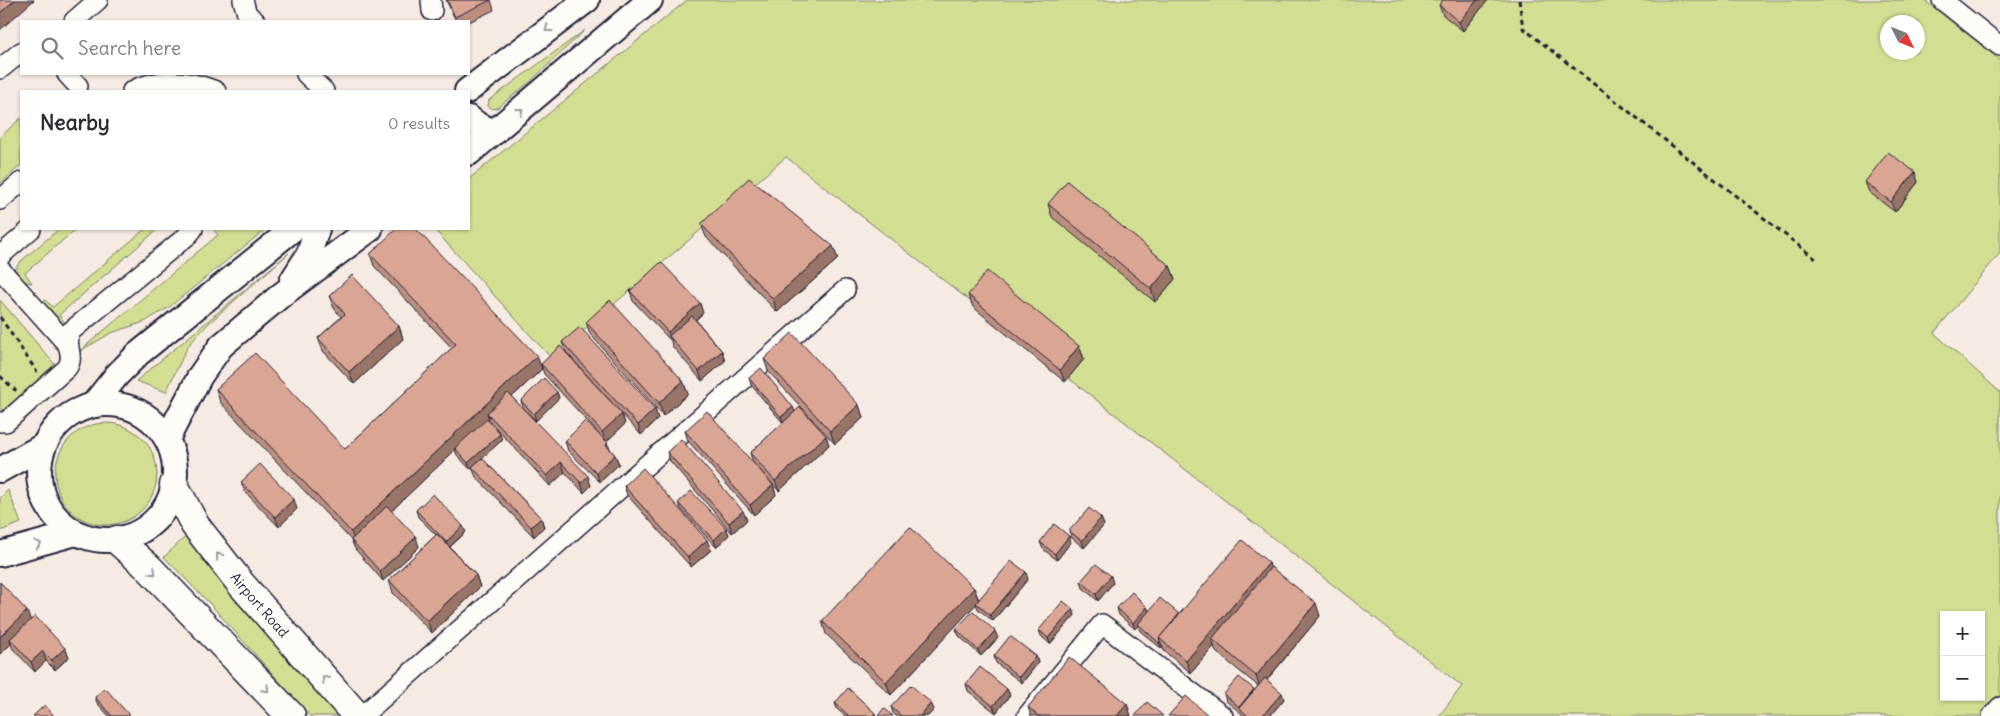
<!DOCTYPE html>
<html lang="en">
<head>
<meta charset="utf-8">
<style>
	body { margin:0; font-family:Delius,sans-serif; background:#f2f2f3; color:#2b2b33 }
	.controls { position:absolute; right:15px; bottom:15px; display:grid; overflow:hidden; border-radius:0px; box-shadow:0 1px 4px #0004 }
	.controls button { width:45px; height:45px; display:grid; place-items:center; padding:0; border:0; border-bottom:1px solid #e1e1e2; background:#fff; color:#2b2b33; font:25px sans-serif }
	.compass { position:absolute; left:1880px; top:15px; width:45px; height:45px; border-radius:50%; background:#fff; box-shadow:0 1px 4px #0004; rotate:133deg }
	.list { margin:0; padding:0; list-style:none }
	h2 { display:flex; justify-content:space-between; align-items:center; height:65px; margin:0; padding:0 20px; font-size:21px }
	h2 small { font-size:16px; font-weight:400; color:#7c7c81 }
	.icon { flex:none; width:28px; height:28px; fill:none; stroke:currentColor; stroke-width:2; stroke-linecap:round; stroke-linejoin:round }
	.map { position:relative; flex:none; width:2000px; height:716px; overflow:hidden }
	.search { position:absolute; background:#fff; box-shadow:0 1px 4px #0004; left:20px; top:20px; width:450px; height:55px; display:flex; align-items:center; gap:12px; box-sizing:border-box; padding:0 18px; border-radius:0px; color:#7c7c81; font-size:19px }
	.panel { position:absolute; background:#fff; box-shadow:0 1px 4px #0004; left:20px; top:90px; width:450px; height:140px; border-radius:0px }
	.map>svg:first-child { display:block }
	.green { fill:#d2de91; stroke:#7a8066; fill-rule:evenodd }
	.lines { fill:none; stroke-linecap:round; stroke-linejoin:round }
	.minor-casing { stroke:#22223b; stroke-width:22 }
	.major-casing { stroke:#22223b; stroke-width:28 }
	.highway-casing { stroke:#22223b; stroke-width:31 }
	.path { stroke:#22223b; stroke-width:3; stroke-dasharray:5 4; stroke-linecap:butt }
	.minor { stroke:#fdfcf7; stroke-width:19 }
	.major { stroke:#fdfcf7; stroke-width:24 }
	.highway { stroke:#fdfcf7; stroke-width:28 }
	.wall { fill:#bc8e7e; stroke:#22223b }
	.shaded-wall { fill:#997467; stroke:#22223b }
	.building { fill:#dba593; stroke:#22223b }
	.oneway { stroke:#9a9aa2 }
	.labels { text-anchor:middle; stroke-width:5; stroke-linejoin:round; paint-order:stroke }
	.street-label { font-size:14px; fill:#22223b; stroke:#fdfcf7 }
</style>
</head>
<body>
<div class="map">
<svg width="2000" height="716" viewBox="0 0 2000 716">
	<rect width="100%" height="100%" fill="#f6ebe3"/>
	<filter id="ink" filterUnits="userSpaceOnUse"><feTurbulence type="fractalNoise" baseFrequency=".02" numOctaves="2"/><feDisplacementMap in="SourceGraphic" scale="10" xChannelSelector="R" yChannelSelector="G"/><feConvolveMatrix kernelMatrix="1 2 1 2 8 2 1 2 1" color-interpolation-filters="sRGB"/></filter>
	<g filter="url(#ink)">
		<!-- green -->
		<g class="green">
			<path d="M687,0h1237l76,60v193l-66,80 66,59v306l-16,18h-545l23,-30 -676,-529 -235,201 -117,-129h35v-50zM1888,22h30v30h-30zM1944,615h37v82h-37z"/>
			<path d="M585,30l-55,52 -33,26 -4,1 -5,-3 1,-6z"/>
			<path d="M21,118v47l-21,19v-47z"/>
			<path d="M59,229h17l-51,44 7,10c-8,-1 -12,-3 -16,-9l1,-8 4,-5z"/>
			<path d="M145,229h13l-99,86 7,9h-8l-15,-20 2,-4 8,7z"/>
			<path d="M213,229h53l-98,79 -24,14 -33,11 -34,20 141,-118z"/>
			<path d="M289,253l-80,70 -21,23 -22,46 -30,-11z"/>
			<path d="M0,300l57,67 -54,46 -3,-4z"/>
			<circle cx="106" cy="474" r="51"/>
			<path d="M8,490l13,33 -21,8v-33z"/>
			<path d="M186,536l53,68 102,112h-31l-98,-110 -48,-49z"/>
		</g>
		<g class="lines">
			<defs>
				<g id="minor">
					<path d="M243,0l4,14 8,7"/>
					<path d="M431,0l1,11"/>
					<path d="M1942,0l58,46"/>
					<path d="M74,21l24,-21"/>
					<path d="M0,69l21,-17"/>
					<path d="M67,74l11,12"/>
					<path d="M306,74l18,17"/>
					<path d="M132,91c26,-14 57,-11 84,0"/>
					<path d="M0,200l21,-18"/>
					<path d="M0,256l31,-27"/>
					<path d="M0,269l67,75"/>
					<path d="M0,422h6l61,-54c9,-12 -4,-24 4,-37l116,-95 6,-7"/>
					<path d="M362,716l483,-426"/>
					<path d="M1027,716l75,-92 121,92"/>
					<path d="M1992,716l8,-9"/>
				</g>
				<g id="major">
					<path d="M467,91l120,-91"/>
					<path d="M469,118l9,7 17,7"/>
					<path d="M469,153l181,-153"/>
					<path d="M292,281l17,-27 8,-25"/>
					<circle cx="107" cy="472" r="68"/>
					<path d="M93,405l24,-30 21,-21 155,-125"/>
					<path d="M167,439l33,-63 21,-30 59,-50 90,-67"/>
					<path d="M0,470l43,-24"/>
					<path d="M0,554l76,-21"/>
				</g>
				<g id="highway">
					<path id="s1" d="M174,485l21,40 46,59 116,132"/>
					<path d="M117,540l32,28 142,148"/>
				</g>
			</defs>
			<!-- minor casing -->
			<use href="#minor" class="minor-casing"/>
			<!-- major casing -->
			<use href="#major" class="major-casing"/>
			<!-- highway casing -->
			<use href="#highway" class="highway-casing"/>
			<!-- path -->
			<g class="path">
				<path d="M1519,0l4,28 294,232"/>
				<path d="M0,317l37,55"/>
				<path d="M0,376l15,14 1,-1"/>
			</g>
			<!-- minor -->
			<use href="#minor" class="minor"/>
			<!-- major -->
			<use href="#major" class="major"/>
			<!-- highway -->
			<use href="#highway" class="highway"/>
		</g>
		<!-- wall -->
		<g class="wall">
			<path d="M446,0h45l3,10 -25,12v-1h-13z"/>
			<path d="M1443,0h45l-25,31 -20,-16 -4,-10z"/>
			<path d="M1865,182h53l-23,30 -26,-20z"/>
			<path d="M1048,204l122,62 5,13 -20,23 -103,-85z"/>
			<path d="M701,224l137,35 -61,53 -71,-75z"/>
			<path d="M370,254l172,115 -30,28 79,89 -7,7 -19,-21 -15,14 -56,-60 6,8 2,6 -20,18 59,60 3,9 -10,10 -58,-60 -4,-10 1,-1 -3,3 -13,-14 -2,-5 -64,61 28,36 -36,34 -28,-32 -4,-9 -131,-138 -4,-13 129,60 107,-101 -78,-82z"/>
			<path d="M630,291l73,22 -7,7 26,31 3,10 -23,20 -30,-35 -1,-5 -38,-40z"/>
			<path d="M968,295l111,51 5,13 -19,23 -92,-75z"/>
			<path d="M329,296l70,30 4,13 -49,45 -31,-33 -5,-13 23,-21 -7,-9z"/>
			<path d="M586,322l97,59 5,13 -25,22 -73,-82z"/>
			<path d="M562,342l93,67 3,10 -17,16 -75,-83z"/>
			<path d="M764,359l95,46 4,13 -28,26 -67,-73z"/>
			<path d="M541,364l81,50 3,10 -19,17 5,9 4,5 4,9 -19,18 -32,-31 -3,-10 34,-7 -55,-60z"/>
			<path d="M749,378l46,34 31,24 3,9 -50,46 -26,-28 -3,-10 33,-30 -32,-38z"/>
			<path d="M557,392l2,6 -23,23 -13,-14 -2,-6z"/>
			<path d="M685,431l88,54 3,10 -22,20 -66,-74z"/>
			<path d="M667,452l80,68 -15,13 -62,-72z"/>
			<path d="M241,482l56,27 -18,18 -34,-35z"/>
			<path d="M624,486l87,64 -20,17 -64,-72z"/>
			<path d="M678,503l48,25 3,7 -13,12 -35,-38z"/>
			<path d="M416,510l50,22 -16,15 26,28 4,12 -48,46 -39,-40 -4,-13 47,-45 -18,-18z"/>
			<path d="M1101,518l3,7 -20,23 -12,-10 -3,-7z"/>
			<path d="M1040,542h31l-14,18 -14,-11z"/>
			<path d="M1269,563l1,5 50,48 -53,64 17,19 -14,17h-27l-2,-3 -15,-12 -2,-7 30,-3 4,-5 -42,-34 -2,-6 -23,27 -27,-22 -1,-3 -1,1 -22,-18 -2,-5 -3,3 -16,-14 -2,-7 30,-1 2,4 30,3z"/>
			<path d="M1028,579l-35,42 -15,-12 -2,-5 -85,91 -65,-61 -4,-13 152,-33 5,12z"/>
			<path d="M1081,581l32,2 -15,18 -15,-13z"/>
			<path d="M0,582l31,38 34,28 4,9 -14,13 -9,-9 -11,11 -22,-23 -2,-5 -11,10z"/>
			<path d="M1073,609l2,6 -25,29 -9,-8 -2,-6z"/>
			<path d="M956,629l42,9 -17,18 -22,-20z"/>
			<path d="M994,656h42l2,7 -16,20 -26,-20z"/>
			<path d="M966,684l41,5 3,6 -14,18 -28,-22z"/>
			<path d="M95,697l34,18v1h-20l-12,-13z"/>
			<path d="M835,703l40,10 1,3h-31l-8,-7z"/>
			<path d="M931,703l3,7 -6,6h-32l-3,-3 -2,-6z"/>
			<path d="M1127,704l4,12h-100l-3,-9z"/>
		</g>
		<!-- shaded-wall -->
		<g class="shaded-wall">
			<path d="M15,0h19l-34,30v-17z"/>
			<path d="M1477,0h11l-25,31 -4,-9z"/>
			<path d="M1915,172l3,10 -23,30 -4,-10z"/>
			<path d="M833,246l5,13 -61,53 -4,-13z"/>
			<path d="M1170,266l5,13 -20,23 -4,-13z"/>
			<path d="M700,303l3,10 -30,28 -3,-3 -2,-6z"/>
			<path d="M399,326l4,13 -49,45 -5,-12z"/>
			<path d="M1079,346l5,13 -19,23 -5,-12z"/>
			<path d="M722,351l3,10 -23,20 -3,-10z"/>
			<path d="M537,356l5,13 -52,48 -3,-4 2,6 -33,31 -1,-2v2l-99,95 -5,-13z"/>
			<path d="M683,381l5,13 -25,22 -4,-13z"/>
			<path d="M557,392l2,6 -23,23 -2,-7z"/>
			<path d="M859,405l4,13 -28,26 -5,-13z"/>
			<path d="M793,407l3,7 -12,10 -3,-7z"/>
			<path d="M655,409l3,10 -17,16 -3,-10z"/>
			<path d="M622,414l3,10 -19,18 -4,-10z"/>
			<path d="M500,434l2,6 -32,29 -2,-6z"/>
			<path d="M826,436l3,9 -50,46 -4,-10z"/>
			<path d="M615,455l4,9 -19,18 -4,-10z"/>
			<path d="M561,462l4,10 -15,14 -3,-10z"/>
			<path d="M588,476l3,10 -7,7 -3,-10z"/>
			<path d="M773,485l3,10 -22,20 -4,-10z"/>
			<path d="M294,499l3,10 -18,18 -4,-10z"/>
			<path d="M743,511l4,9 -15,13 -3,-10z"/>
			<path d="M541,518l3,9 -10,10 -3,-10z"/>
			<path d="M1101,518l3,7 -20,23 -2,-7z"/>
			<path d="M463,526l3,6 -18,16 -2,-6z"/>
			<path d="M726,528l3,7 -13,12 -2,-7z"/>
			<path d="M1069,536l2,6 -14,18 -2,-6z"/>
			<path d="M416,537l3,10 -36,34 -3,-10z"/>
			<path d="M707,540l4,10 -20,17 -3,-10z"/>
			<path d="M1269,563l4,12 -61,64 2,7 -23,27 -5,-12z"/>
			<path d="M1026,572l2,7 -35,42 -3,-6z"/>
			<path d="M476,575l4,12 -48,46 -5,-12z"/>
			<path d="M1111,576l2,7 -15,18 -2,-7z"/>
			<path d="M974,588l5,13 -88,94 -5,-13z"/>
			<path d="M1316,603l4,13 -60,72 -4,-12z"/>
			<path d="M1147,607l3,6 -12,11v2l-3,3 -2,-6z"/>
			<path d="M1073,609l2,6 -25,29 -2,-6z"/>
			<path d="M27,611l5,13 -22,15 1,5 -11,10v-17z"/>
			<path d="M995,631l3,7 -17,18 -3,-6z"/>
			<path d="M1160,641l3,7 -1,1 -3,-6z"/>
			<path d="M65,648l4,9 -14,13 -3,-10z"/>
			<path d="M43,651l3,10 -11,11 -4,-10z"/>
			<path d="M1036,656l2,7 -16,20 -3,-6z"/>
			<path d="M1007,689l3,6 -14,18 -3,-7z"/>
			<path d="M1254,689l2,6 -16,14 -1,-2z"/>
			<path d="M1282,693l2,6 -14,17h-8z"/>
			<path d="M931,703l3,7 -6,6h-8z"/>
			<path d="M1127,704l4,12h-14z"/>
		</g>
		<!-- building -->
		<g class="building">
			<path d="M0,0h15l-15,13z"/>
			<path d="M447,0h44l-36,17z"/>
			<path d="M1443,0h34l-18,22 -20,-17z"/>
			<path d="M1888,152l27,20 -24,30 -26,-20z"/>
			<path d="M749,178l84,68 -60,53 -72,-75z"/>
			<path d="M1067,181l103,85 -19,23 -103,-85z"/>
			<path d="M396,229h20l121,127 -186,176 -135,-143 39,-36 90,96 111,-105 -86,-90z"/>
			<path d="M661,262l39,41 -32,29 -38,-41z"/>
			<path d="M987,271l92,75 -19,24 -92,-75z"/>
			<path d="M352,275l47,51 -50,46 -31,-34 27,-24 -16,-18z"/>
			<path d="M610,300l73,81 -24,22 -73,-81z"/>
			<path d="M692,316l30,35 -23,20 -30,-35z"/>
			<path d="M580,327l75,82 -17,16 -76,-83z"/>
			<path d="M792,333l67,72 -29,26 -66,-72z"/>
			<path d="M560,346l62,68 -20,18 -61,-68z"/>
			<path d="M761,368l32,39 -12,10 -32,-39z"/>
			<path d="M544,378l13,14 -23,22 -13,-13z"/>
			<path d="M508,393l80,83 -7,7 -20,-21 -14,14 -60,-63z"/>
			<path d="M800,407l26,29 -51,45 -25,-28z"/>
			<path d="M707,411l66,74 -23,20 -65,-74z"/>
			<path d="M487,419l13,15 -32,29 -13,-15z"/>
			<path d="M585,421l23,22 -2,2 9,10 -19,17 -31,-31z"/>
			<path d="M681,439l62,72 -14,12 -62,-71z"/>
			<path d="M482,458l59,60 -10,9 -59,-60z"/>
			<path d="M260,464l34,35 -19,18 -34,-35z"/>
			<path d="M643,468l64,72 -19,17 -64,-71z"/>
			<path d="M691,491l35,37 -12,12 -36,-37z"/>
			<path d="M433,494l30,32 -17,16 -30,-32z"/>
			<path d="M387,506l29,31 -36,34 -29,-31z"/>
			<path d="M1089,508l12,10 -19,23 -13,-10z"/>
			<path d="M1054,524l15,12 -14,18 -15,-12z"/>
			<path d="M910,527l64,61 -88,94 -64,-61z"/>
			<path d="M437,534l39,41 -49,46 -38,-41z"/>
			<path d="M1242,540l27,23 -83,98 -27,-23z"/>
			<path d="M1011,561l15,11 -36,43 -14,-12z"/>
			<path d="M1096,564l15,12 -15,18 -15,-13z"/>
			<path d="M1271,567l45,36 -60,73 -44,-37z"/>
			<path d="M0,582l27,29 -27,26z"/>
			<path d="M1132,592l15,15 -14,16 -16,-15z"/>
			<path d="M1160,598l19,16 -20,24 1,3 -1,2 -21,-19z"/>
			<path d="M1063,601l10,8 -25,29 -9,-8z"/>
			<path d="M973,611l22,20 -17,19 -22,-21z"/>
			<path d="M35,616l30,32 -13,12 -9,-9 -12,11 -21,-23z"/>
			<path d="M1010,636l26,20 -17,21 -25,-21z"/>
			<path d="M1069,657l58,47 -10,12h-79l-10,-9z"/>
			<path d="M980,667l27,22 -14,17 -27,-22z"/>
			<path d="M1239,677l15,12 -15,18 -15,-13z"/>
			<path d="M1265,678l17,15 -20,23h-14l-9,-8z"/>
			<path d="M911,685l20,18 -11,13h-19l-10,-9z"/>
			<path d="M105,688l24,27 -1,1h-16l-17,-19z"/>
			<path d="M848,688l27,25 -3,3h-23l-14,-13z"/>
			<path d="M1186,696l22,19v1h-40z"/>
			<path d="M1147,702l16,14h-28z"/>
			<path d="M45,705l9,11h-21z"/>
			<path d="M884,708l9,8h-15z"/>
		</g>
		<!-- one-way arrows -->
		<defs><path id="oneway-chevron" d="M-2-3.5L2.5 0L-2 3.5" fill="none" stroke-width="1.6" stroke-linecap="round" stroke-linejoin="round" transform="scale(1.25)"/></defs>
		<g class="oneway">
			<use href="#oneway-chevron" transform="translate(548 29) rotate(143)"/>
			<use href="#oneway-chevron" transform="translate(520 111) rotate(-40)"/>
			<use href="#oneway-chevron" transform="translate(38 544) rotate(-16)"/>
			<use href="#oneway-chevron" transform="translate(219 556) rotate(-128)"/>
			<use href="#oneway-chevron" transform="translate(153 572) rotate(44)"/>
			<use href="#oneway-chevron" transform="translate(325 679) rotate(-131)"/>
			<use href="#oneway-chevron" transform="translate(266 689) rotate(46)"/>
		</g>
	</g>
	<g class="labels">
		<!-- street labels -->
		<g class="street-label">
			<text dy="5" stroke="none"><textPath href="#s1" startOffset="148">Airport Road</textPath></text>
		</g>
	</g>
</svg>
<div class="controls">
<button>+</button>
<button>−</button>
</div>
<svg class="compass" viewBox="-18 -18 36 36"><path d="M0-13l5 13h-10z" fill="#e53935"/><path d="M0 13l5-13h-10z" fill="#7c7c81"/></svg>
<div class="search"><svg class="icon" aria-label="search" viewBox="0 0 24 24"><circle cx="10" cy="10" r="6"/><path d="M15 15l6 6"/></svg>Search here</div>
<section class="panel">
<h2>Nearby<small>0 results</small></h2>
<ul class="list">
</ul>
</section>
</div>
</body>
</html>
